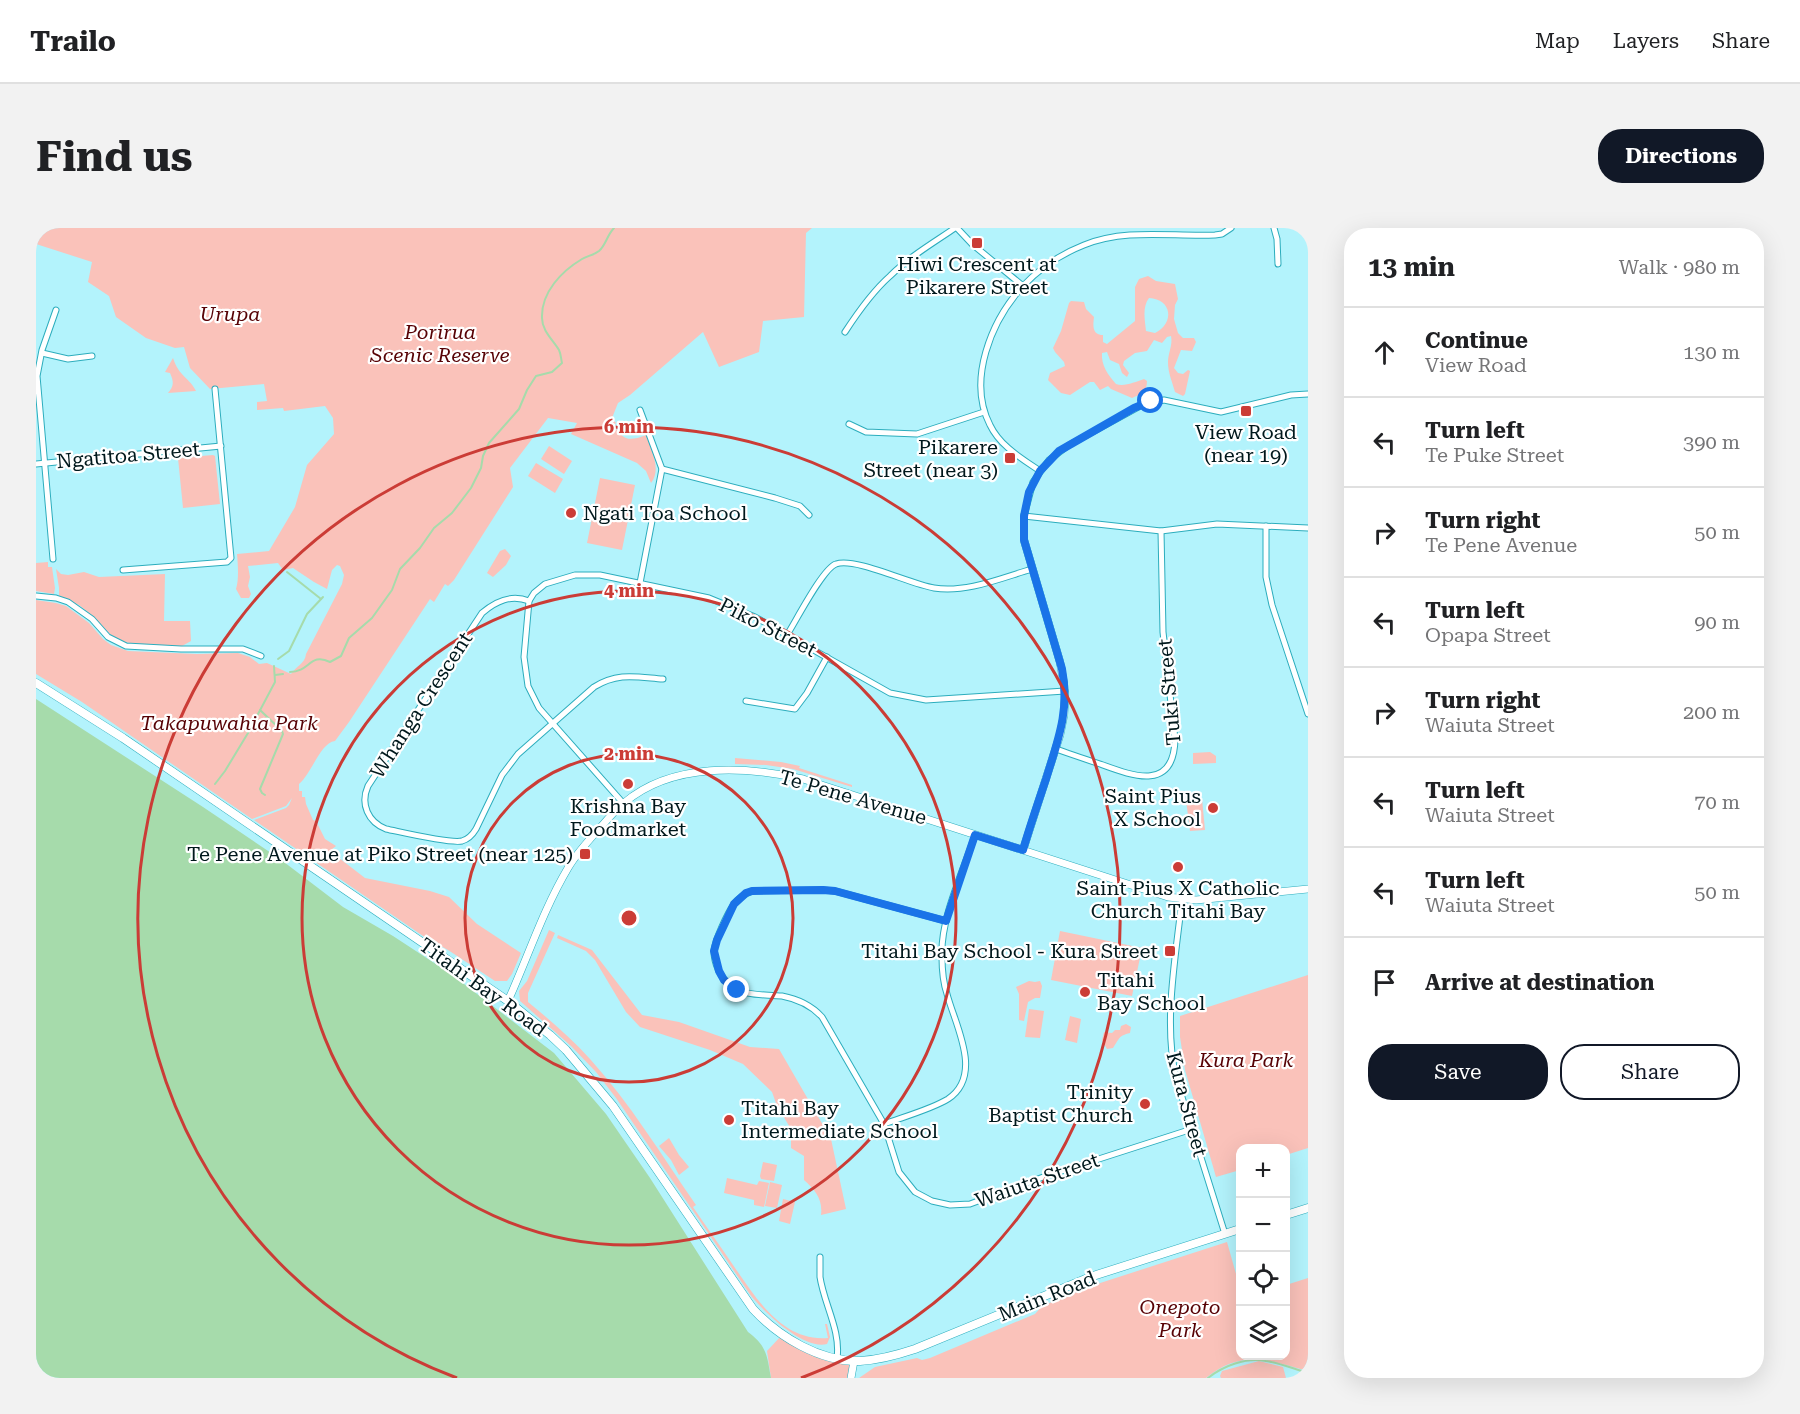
<!DOCTYPE html>
<html lang="en">
<head>
<meta charset="utf-8">
<style>
	body { margin:0; font-family:"Roboto Serif",serif; background:#f2f2f2; color:#202124 }
	.controls { position:absolute; right:18px; bottom:18px; display:grid; overflow:hidden; border-radius:12px; box-shadow:0 6px 24px #0002 }
	.controls button { width:54px; height:54px; display:grid; place-items:center; padding:0; border:0; border-bottom:2px solid #e0e0e0; background:#fff; color:#202124; font:30px sans-serif }
	.stop { position:absolute; width:18px; height:18px; margin:-14px; border:4px solid #1a73e8; border-radius:50%; background:#fff }
	.stop.end { background:#1a73e8; border-color:#fff; box-shadow:0 2px 6px #0008 }
	.list { margin:0; padding:0; list-style:none }
	h2 { display:flex; justify-content:space-between; align-items:center; height:78px; margin:0; padding:0 24px; font-size:26px }
	h2 small { font-size:20px; font-weight:400; color:#757577 }
	.list li { display:grid; grid-template-columns:39px 1fr auto; gap:18px; align-items:center; box-sizing:border-box; height:90px; padding:0 24px; border-top:2px solid #e0e0e0 }
	.list b { display:block; font-size:22px; white-space:nowrap }
	.list p { margin:0; font-size:20px; white-space:nowrap; color:#757577 }
	.list em { font-size:20px; font-style:normal; color:#757577 }
	.actions { display:flex; gap:12px; padding:18px 24px }
	.actions a { flex:1; padding:14px 0; border:2px solid #111827; border-radius:24px; text-align:center; font-size:21px; color:#111827 }
	.actions .main { background:#111827; color:#fff }
	.icon { flex:none; width:33px; height:33px; fill:none; stroke:currentColor; stroke-width:2; stroke-linecap:round; stroke-linejoin:round }
	.map { position:relative; flex:none; width:1272px; height:1150px; overflow:hidden; border-radius:24px }
	header { display:flex; align-items:center; gap:36px; box-sizing:border-box; height:84px; padding:0 30px; background:#fff; border-bottom:2px solid #e0e0e0 }
	header strong { font-size:28px }
	nav { display:flex; gap:33px; margin-inline-start:auto; font-size:21px }
	.intro { display:flex; align-items:center; justify-content:space-between; box-sizing:border-box; height:144px; padding:0 36px }
	h1 { margin:0; font-size:42px }
	.button { padding:15px 27px; border-radius:24px; background:#111827; color:#fff; font-size:21px; font-weight:700 }
	main { display:flex; gap:36px; padding:0 36px }
	aside { flex:1; background:#fff; border-radius:24px; box-shadow:0 6px 24px #0002 }
	.map>svg:first-child { display:block }
	.green { fill:#fac2ba; fill-rule:evenodd }
	.water { fill:#a6dbab }
	.lines { fill:none; stroke-linecap:round; stroke-linejoin:round }
	.stream { stroke:#a6dbab; stroke-width:2 }
	.minor-casing { stroke:#2cadbd; stroke-width:7 }
	.tertiary-casing { stroke:#2cadbd; stroke-width:8 }
	.secondary-casing { stroke:#2cadbd; stroke-width:9 }
	.minor { stroke:#fff; stroke-width:5 }
	.tertiary { stroke:#fff; stroke-width:7 }
	.secondary { stroke:#fff; stroke-width:8 }
	.route { stroke:#1a73e8; stroke-width:8 }
	.ring { fill:none; stroke:#cb3c36; stroke-width:3 }
	.poi-dot { fill:#cb3c36; stroke:#fff; stroke-width:2 }
	.labels { text-anchor:middle; stroke-width:4.5; stroke-linejoin:round; paint-order:stroke }
	.poi-label { font-size:20px; fill:#00181c; stroke:#fff; text-anchor:end }
	.park-label { font-size:20px; font-style:italic; fill:#570205; stroke:#fff }
	.street-label { font-size:20px; fill:#00181c; stroke:#fff }
	.centre { fill:#cb3c36; stroke:#fff; stroke-width:3 }
	.ring-label { font-size:18px; text-anchor:middle; font-weight:bold; fill:#cb3c36; stroke:#fff; stroke-width:4.5; stroke-linejoin:round; paint-order:stroke }
</style>
</head>
<body>
<header>
<strong>Trailo</strong>
<nav><a>Map</a><a>Layers</a><a>Share</a></nav>
</header>
<div class="intro"><h1>Find us</h1><a class="button">Directions</a></div>
<main>
<div class="map">
<svg width="1272" height="1150" viewBox="0 0 1272 1150">
	<rect width="100%" height="100%" fill="#b3f3fc"/>
	<!-- green -->
	<g class="green">
		<path d="M0,0h776l-6,5 -2,84 -41,4 -4,31 -40,15 -16,-35 -73,63 -12,8 -6,15 4,5 -2,2c9,15 14,17 32,10 5,15 16,34 5,48l-5,-12 -9,-8 -66,-29 6,-11 -29,-5 -38,50 3,19 -59,93 -6,6 -3,-2 -11,18 -4,-3 -81,123 -14,19c-15,2 -23,32 -36,43v7h3v6h3l1,7 7,16 3,1 9,18 11,7 -6,5 35,27 65,13 19,6 28,27 44,29 -9,21 -5,7h-12l-47,-31 -22,-12 -172,-118 32,-12 3,-3 3,-7 -6,8 -34,13 -170,-117 -46,-28v-74l20,3 10,3 23,17 14,16 8,6 17,6 69,3 41,-1 12,4 9,7 8,-1 24,11c5,-8 14,-10 15,-20l36,-70 2,-9 -4,-9 -3,-1 -5,5 -5,19 -13,-7 -21,-14 -10,2 -5,-7 -30,3 2,11 -2,9 3,8 -2,4h-8l-5,-9c3,-9 2,-24 1,-35l32,-3 26,-44 12,-42 27,-31 -1,-16 -8,-12 -41,5 -1,-3 -26,2v-8l10,-1 -3,-17 -54,5 -20,-21 -6,-21 -9,1 -29,-10 -30,-21 -7,-21 -21,-14 4,-20 -56,-18z"/>
		<path d="M1112,48l8,5 19,3 3,15 -3,6 -1,14 4,14 5,5h11l2,4 -4,9 -11,-1 -7,18 4,5 5,1 5,-4 2,1 -5,23 -2,2 -8,-4c-3,-11 -7,-19 -7,-30 0,-9 5,-17 3,-26l-4,1 -5,6 -8,-3 -7,11 -12,2 -11,8 -1,4 6,8 -2,4 -5,-4 -3,-9 -9,-4 -3,-8 -5,1c-1,12 6,22 14,31 8,3 19,-2 28,-5l3,2c0,11 -6,13 -15,17l-21,-9 -3,-3 -8,4 -6,-8h-4l-20,13 -9,-2 -13,-13 2,-7 15,-7 -1,-4 -9,-10 -2,-4 8,-17 8,-28 2,-2 13,1 2,7 8,8c-1,8 -2,18 9,18v7l4,2 28,-23v-34l4,-8zM1113,70c23,1 26,25 6,35l-9,-2c-1,-11 -4,-24 3,-33z"/>
		<path d="M137,130c6,19 17,20 23,33l-28,2c6,-7 6,-11 2,-20l-5,-1z"/>
		<path d="M513,218l23,15 -8,13 -23,-15z"/>
		<path d="M177,227l2,1 5,48 -37,4 -5,-50z"/>
		<path d="M500,235l27,16 -8,14 -27,-17z"/>
		<path d="M564,250l35,7 -13,65 -35,-7z"/>
		<path d="M469,321l6,7 -5,9 -13,12 -6,-4 13,-22z"/>
		<path d="M12,334v5h4l3,21 -1,6 -18,-3v-28z"/>
		<path d="M20,341l5,5 7,1 16,-3 15,5 66,-3 -1,47h26l1,20 -9,5 -40,-1 -18,-3 -11,-5 -24,-24 -10,-8 -20,-9v-8z"/>
		<path d="M1174,524l6,4v7l-23,1v-11z"/>
		<path d="M699,530l46,4 19,4 -1,2 53,17v2l-59,-18 -27,-4 -31,-1z"/>
		<path d="M1166,571l3,31 -15,1 -4,-31z"/>
		<path d="M513,702l6,3 -27,60v9c22,18 43,36 62,57 40,44 72,97 106,146l-3,2c13,19 27,39 40,58 23,33 49,77 95,73l-3,-14h2l3,13 -3,7c-23,7 -66,-34 -78,-51l-133,-195 -20,-26 -25,-26 -51,-45 -1,-10 8,-10z"/>
		<path d="M1024,703l82,17 -10,48 -81,-16z"/>
		<path d="M522,707l34,15 50,65 37,7 71,25 29,2 52,90 15,70 -25,6c2,-16 -6,-25 -17,-35v-24l-13,-8v-19l-14,-23 -5,-14 -29,-28 -33,-14 -70,-23 -14,-15 -31,-52 -9,-9 -29,-13z"/>
		<path d="M1272,747v173l-22,7v-7h-46v22l-24,7 -31,-107 -5,-33v-21z"/>
		<path d="M993,753l6,1 5,-1 2,5 -2,12h-5l-7,4 -4,19 -5,-1v-26l-3,-7z"/>
		<path d="M993,781l15,2 -4,27 -15,-1z"/>
		<path d="M1034,788l11,3 -4,24 -12,-3z"/>
		<path d="M1090,796l5,3 -1,6c-12,3 -10,5 -17,15l-6,1 -5,-9 2,-8 8,1 3,-3h5l1,-4z"/>
		<path d="M633,910l10,17 10,12 -10,8 -8,-15 -12,-14z"/>
		<path d="M727,934l14,3 -3,16 -13,-2 -1,-3z"/>
		<path d="M691,950l30,7 2,-4 10,2 -5,24 -10,-2v-5l-30,-7z"/>
		<path d="M734,954l12,3 -5,23 -12,-2z"/>
		<path d="M747,971l12,3 -5,22 -11,-3z"/>
		<path d="M1191,1014l13,46v68h46v-71l22,-7v93c-40,-11 -66,-22 -102,7h-347l16,-11 42,-9 5,2 8,-2 105,-44 7,-8 52,-21z"/>
		<path d="M746,1107l19,10 53,16 -3,17h-80l-4,-27z"/>
		<path d="M1223,1133l24,6 3,11h-65l-1,-2 2,-5z"/>
	</g>
	<!-- water -->
	<path class="water" d="M0,471l167,108 77,52 63,48 50,29 58,38 103,79 52,61 44,64 98,154c19,14 19,24 23,46h-735z"/>
	<g class="lines">
		<!-- stream -->
		<g class="stream">
			<path d="M251,344l34,27"/>
			<path d="M242,431l11,-8 18,-37 16,-17"/>
			<path d="M254,444c20,0 20,-20 40,-10l11,-6 8,-18 23,-20 20,-28 8,-21 20,-21 14,-20 18,-15 19,-25 10,-20 2,-12 6,-13 30,-34 8,-19 9,-14 16,-4 10,-9c-1,-4 -1,-9 -3,-13 -6,-10 -17,-19 -17,-32 -1,-26 20,-47 40,-59 5,-3 12,-4 17,-8 7,-6 8,-16 15,-23"/>
			<path d="M239,447l8,-1"/>
			<path d="M224,482l22,21 1,3 -23,55 2,4 3,2"/>
			<path d="M179,556l10,-13 23,-38 27,-51 -1,-16"/>
			<path d="M1172,1150c15,-12 38,-21 58,-17 14,2 28,8 42,12"/>
		</g>
		<defs>
			<g id="minor">
				<path d="M921,0l15,16 51,42"/>
				<path d="M1238,0l3,11 1,25"/>
				<path d="M809,104c13,-20 27,-40 45,-56 19,-19 43,-33 65,-48"/>
				<path d="M6,125l26,6 24,-3"/>
				<path d="M1272,166l-17,1 -70,17 -57,-12 -20,4 -75,41 -20,15 -16,22 -9,34 137,15 56,-7 91,4"/>
				<path d="M813,196l17,8 51,2 67,-22"/>
				<path d="M0,236l185,-18"/>
				<path d="M626,241l113,29 25,8 9,9"/>
				<path d="M1004,243c-19,-13 -40,-25 -50,-46 -23,-45 1,-104 33,-139 17,-18 38,-32 61,-41 43,-17 87,-8 131,-10l7,-1 9,-6"/>
				<path d="M1230,298v51l6,28 36,109"/>
				<path d="M17,331l-16,-183 5,-26 14,-40"/>
				<path d="M87,342l104,-8 4,-4 -16,-169"/>
				<path d="M604,355l22,-114 -22,-59"/>
				<path d="M0,368l20,2 12,4 24,17 16,18 18,9 55,3h62l18,7"/>
				<path d="M493,373c-18,-7 -33,0 -47,12l-114,173c-8,18 0,36 18,43 15,3 64,15 76,12 7,-2 11,-7 14,-12l26,-54 16,-21 76,-67c24,-15 42,-10 69,-8"/>
				<path d="M751,407c9,-14 36,-67 49,-71 19,-7 74,20 98,24 33,5 67,-10 98,-19"/>
				<path d="M710,473l49,8 12,-16 20,-36"/>
				<path d="M1020,521c14,5 29,10 44,15 33,12 74,28 75,-25l-12,-107 -2,-101"/>
				<path d="M587,575l-84,-95 -11,-22 -4,-29 5,-56 5,-8 11,-9 30,-9h25l109,23 46,19 135,76 36,7 139,-9"/>
				<path d="M1146,671c-6,57 -19,122 -6,179l49,156"/>
				<path d="M910,693l-111,-30 -12,-1 -71,1c-7,3 -14,7 -18,13 -7,10 -19,36 -20,47 0,12 6,26 15,33 15,13 34,10 53,12 16,3 29,9 40,21l62,107 15,48 16,20 17,9 18,4 20,-1 76,-28 146,-47"/>
				<path d="M848,896c19,-7 48,-15 64,-25 36,-24 7,-74 -1,-105 -4,-12 -5,-24 -5,-37 -2,-38 21,-85 33,-122"/>
				<path d="M784,1029c0,6 0,13 0,20 4,27 21,54 17,81"/>
			</g>
			<g id="tertiary">
				<path d="M987,622l37,-115 4,-20 1,-16 -1,-15 -4,-22 -36,-122v-24"/>
				<path d="M472,773c20,-44 35,-91 60,-133 8,-14 20,-27 31,-39 8,-9 16,-19 25,-26 48,-41 121,-37 179,-24l365,118 28,3 112,-11"/>
				<path d="M815,1150l3,-17"/>
			</g>
			<g id="secondary">
				<path d="M0,455l87,55 385,263 42,34 16,15 47,56 140,203c26,28 67,53 107,52 18,-1 37,-6 55,-12l178,-73 147,-47"/>
				<path d="M1250,987l22,-7"/>
			</g>
		</defs>
		<!-- minor casing -->
		<use href="#minor" class="minor-casing"/>
		<!-- tertiary casing -->
		<use href="#tertiary" class="tertiary-casing"/>
		<!-- secondary casing -->
		<use href="#secondary" class="secondary-casing"/>
		<!-- minor -->
		<use href="#minor" class="minor"/>
		<!-- tertiary -->
		<use href="#tertiary" class="tertiary"/>
		<!-- secondary -->
		<use href="#secondary" class="secondary"/>
	</g>
	<g class="lines">
		<!-- route -->
		<path class="route" d="M701,762l-13,-10 -5,-9 -5,-20 3,-11 17,-36 12,-11 6,-2 71,-1 12,1 111,30 29,-86 48,15c7,-24 15,-47 23,-71 12,-39 24,-69 16,-110l-38,-129v-24l5,-24 11,-21 19,-20 75,-43 17,-7"/>
	</g>
	<!-- distance rings -->
	<g class="ring">
		<circle cx="593" cy="690" r="164"/>
		<circle cx="593" cy="690" r="327"/>
		<path d="M421 1150A491 491 0 1 1 765 1150"/>
	</g>
	<!-- markers -->
	<g class="poi-dot">
		<rect x="935" y="9" width="12" height="12" rx="3"/>
		<rect x="1204" y="177" width="12" height="12" rx="3"/>
		<rect x="968" y="224" width="12" height="12" rx="3"/>
		<circle cx="535" cy="285" r="6"/>
		<circle cx="592" cy="556" r="6"/>
		<circle cx="1177" cy="580" r="6"/>
		<rect x="543" y="620" width="12" height="12" rx="3"/>
		<circle cx="1142" cy="639" r="6"/>
		<rect x="1128" y="717" width="12" height="12" rx="3"/>
		<circle cx="1049" cy="764" r="6"/>
		<circle cx="1109" cy="876" r="6"/>
		<circle cx="693" cy="892" r="6"/>
	</g>
	<g class="labels">
		<!-- poi labels -->
		<g class="poi-label">
			<text x="941" y="43" text-anchor="middle">Hiwi Crescent at<tspan x="941" dy="23">Pikarere Street</tspan></text>
			<text x="1210" y="211" text-anchor="middle">View Road<tspan x="1210" dy="23">(near 19)</tspan></text>
			<text x="962" y="226">Pikarere<tspan x="962" dy="23">Street (near 3)</tspan></text>
			<text x="547" y="292" text-anchor="start">Ngati Toa School</text>
			<text x="1165" y="575">Saint Pius<tspan x="1165" dy="23">X School</tspan></text>
			<text x="592" y="585" text-anchor="middle">Krishna Bay<tspan x="592" dy="23">Foodmarket</tspan></text>
			<text x="537" y="633">Te Pene Avenue at Piko Street (near 125)</text>
			<text x="1142" y="667" text-anchor="middle">Saint Pius X Catholic<tspan x="1142" dy="23">Church Titahi Bay</tspan></text>
			<text x="1122" y="730">Titahi Bay School - Kura Street</text>
			<text x="1061" y="759" text-anchor="start">Titahi<tspan x="1061" dy="23">Bay School</tspan></text>
			<text x="1097" y="871">Trinity<tspan x="1097" dy="23">Baptist Church</tspan></text>
			<text x="705" y="887" text-anchor="start">Titahi Bay<tspan x="705" dy="23">Intermediate School</tspan></text>
		</g>
		<!-- park labels -->
		<g class="park-label">
			<text x="194" y="93">Urupa</text>
			<text x="404" y="111">Porirua<tspan x="404" dy="23">Scenic Reserve</tspan></text>
			<text x="193" y="502">Takapuwahia Park</text>
			<text x="1210" y="839">Kura Park</text>
			<text x="1144" y="1086">Onepoto<tspan x="1144" dy="23">Park</tspan></text>
		</g>
		<!-- street labels -->
		<g class="street-label">
			<text transform="translate(92 227) rotate(-5)" y="7">Ngatitoa Street</text>
			<text transform="translate(732 399) rotate(27)" y="7">Piko Street</text>
			<text transform="translate(1133 464) rotate(-95)" y="7">Tuki Street</text>
			<text transform="translate(385 477) rotate(-57)" y="7">Whanga Crescent</text>
			<text transform="translate(817 569) rotate(16)" y="7">Te Pene Avenue</text>
			<text transform="translate(447 759) rotate(36)" y="7">Titahi Bay Road</text>
			<text transform="translate(1151 876) rotate(75)" y="7">Kura Street</text>
			<text transform="translate(1001 952) rotate(-19)" y="7">Waiuta Street</text>
			<text transform="translate(1011 1068) rotate(-22)" y="7">Main Road</text>
		</g>
	</g>
	<circle cx="593" cy="690" r="9" class="centre"/>
	<g class="ring-label">
		<text x="593" y="205">6 min</text>
		<text x="593" y="369">4 min</text>
		<text x="593" y="532">2 min</text>
	</g>
</svg>
<div class="controls">
<button>+</button>
<button>−</button>
<button><svg class="icon" aria-label="locate" viewBox="0 0 24 24"><circle cx="12" cy="12" r="6"/><path d="M12 2v4M12 18v4M2 12h4M18 12h4"/></svg></button>
<button><svg class="icon" aria-label="layers" viewBox="0 0 24 24"><path d="M12 4l9 5-9 5-9-5zM3 14l9 5 9-5"/></svg></button>
</div>
<div class="stop" style="left:1115px;top:173px"></div>
<div class="stop end" style="left:701px;top:762px"></div>
</div>
<aside>
<h2>13 min<small>Walk · 980 m</small></h2>
<ul class="list">
<li><svg class="icon" aria-label="ahead" viewBox="0 0 24 24"><path d="M12 20V5M6 11l6-6 6 6"/></svg><div><b>Continue</b><p>View Road</p></div><em>130 m</em></li>
<li><svg class="icon" aria-label="left" viewBox="0 0 24 24"><path d="M17 20v-9H6M10 6l-5 5 5 5"/></svg><div><b>Turn left</b><p>Te Puke Street</p></div><em>390 m</em></li>
<li><svg class="icon" aria-label="right" viewBox="0 0 24 24"><path d="M7 20v-9h11M14 6l5 5-5 5"/></svg><div><b>Turn right</b><p>Te Pene Avenue</p></div><em>50 m</em></li>
<li><svg class="icon" aria-label="left" viewBox="0 0 24 24"><path d="M17 20v-9H6M10 6l-5 5 5 5"/></svg><div><b>Turn left</b><p>Opapa Street</p></div><em>90 m</em></li>
<li><svg class="icon" aria-label="right" viewBox="0 0 24 24"><path d="M7 20v-9h11M14 6l5 5-5 5"/></svg><div><b>Turn right</b><p>Waiuta Street</p></div><em>200 m</em></li>
<li><svg class="icon" aria-label="left" viewBox="0 0 24 24"><path d="M17 20v-9H6M10 6l-5 5 5 5"/></svg><div><b>Turn left</b><p>Waiuta Street</p></div><em>70 m</em></li>
<li><svg class="icon" aria-label="left" viewBox="0 0 24 24"><path d="M17 20v-9H6M10 6l-5 5 5 5"/></svg><div><b>Turn left</b><p>Waiuta Street</p></div><em>50 m</em></li>
<li><svg class="icon" aria-label="arrive" viewBox="0 0 24 24"><path d="M6 21V4h12l-3 4 3 4H6"/></svg><div><b>Arrive at destination</b></div></li>
</ul>
<div class="actions"><a class="main">Save</a><a>Share</a></div>
</aside>
</main>
</body>
</html>
